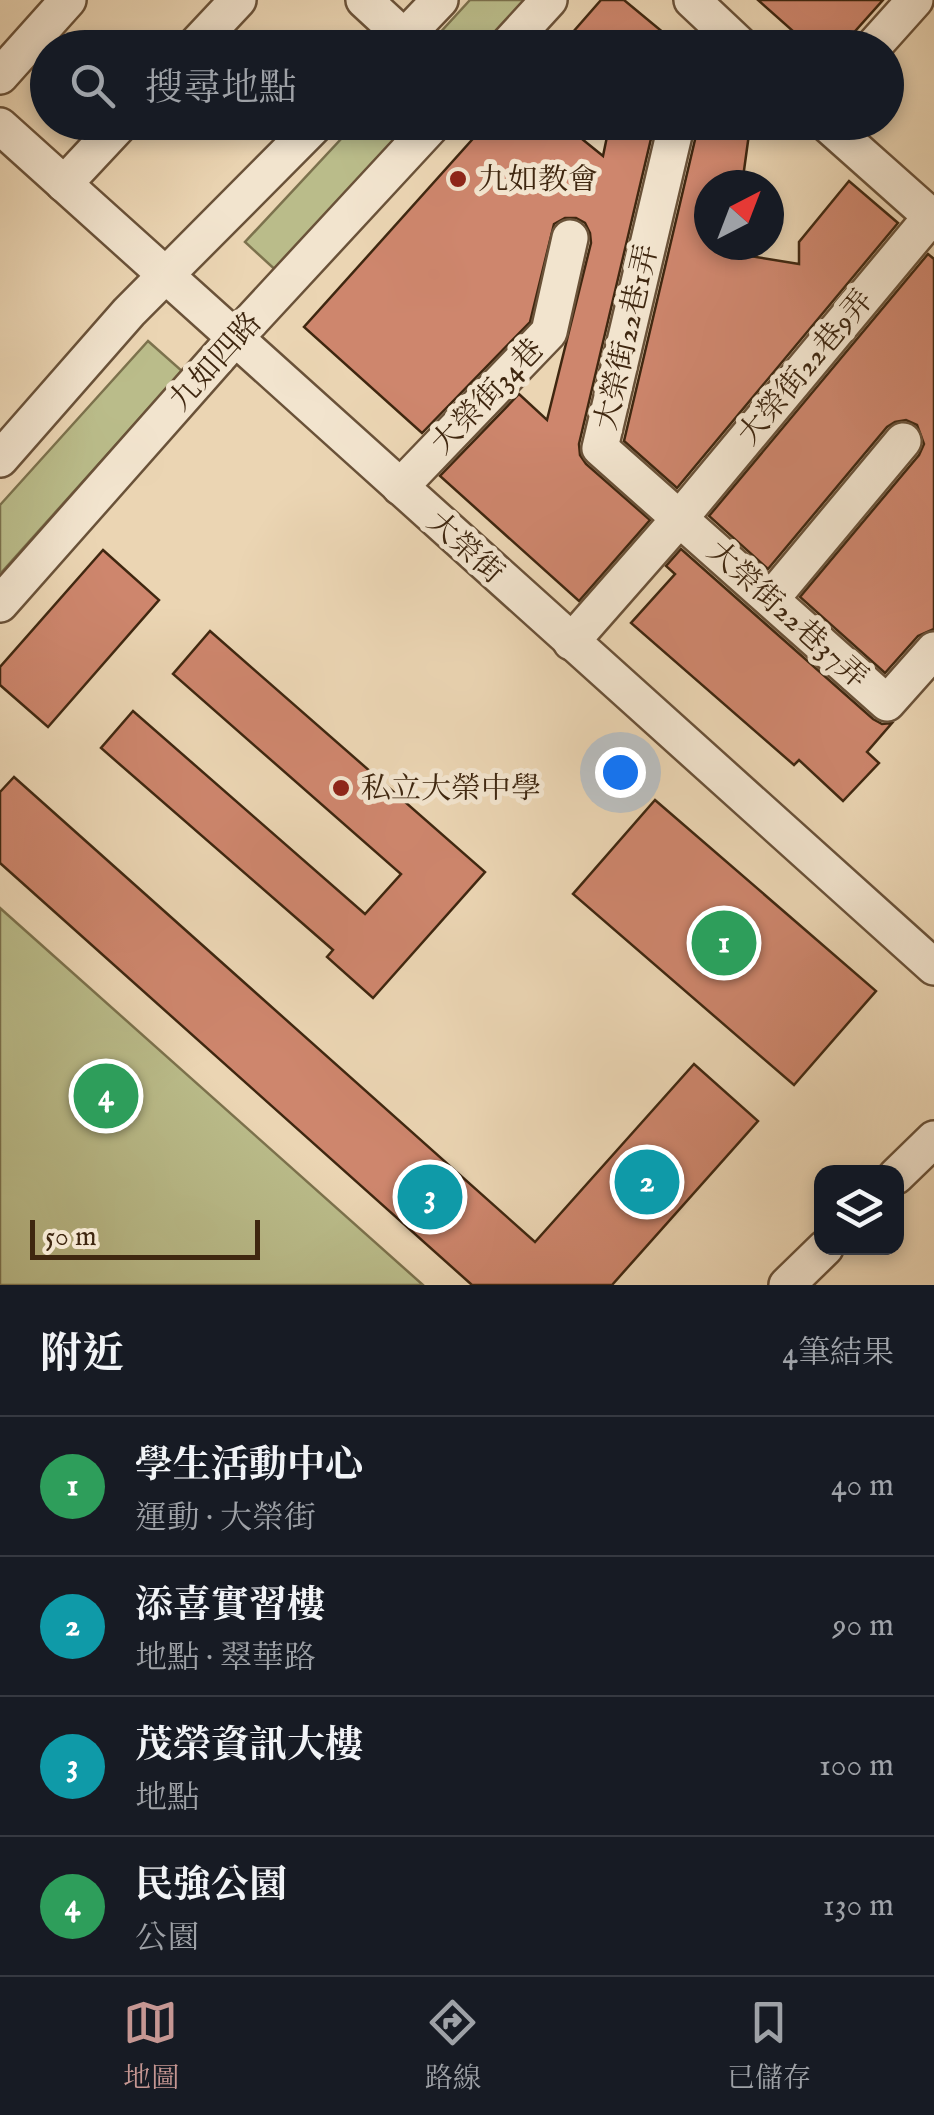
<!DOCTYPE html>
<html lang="zh-TW">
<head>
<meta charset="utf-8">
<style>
	body { margin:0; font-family:"IM FELL English","Noto Serif TC",serif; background:#242831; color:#f1f3f6 }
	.controls { position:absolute; right:30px; bottom:30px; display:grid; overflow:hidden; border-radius:20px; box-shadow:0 5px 15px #0003 }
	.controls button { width:90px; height:90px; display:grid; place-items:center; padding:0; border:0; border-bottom:2px solid #363941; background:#171b24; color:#f1f3f6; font:50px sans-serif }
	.compass { position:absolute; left:694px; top:170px; width:90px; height:90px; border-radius:50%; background:#171b24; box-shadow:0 5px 15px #0003; rotate:42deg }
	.scale { position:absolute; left:30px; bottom:25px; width:230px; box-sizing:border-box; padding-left:10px; border:5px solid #3f2710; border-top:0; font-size:28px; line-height:35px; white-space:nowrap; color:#3f2710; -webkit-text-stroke:8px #f2e4ce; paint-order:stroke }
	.you { position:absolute; left:620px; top:772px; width:35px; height:35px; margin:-25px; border:8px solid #fff; border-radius:50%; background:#1a73e8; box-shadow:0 0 0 15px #1a73e833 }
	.badge { display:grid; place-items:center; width:65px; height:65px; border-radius:50%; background:#c59692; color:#fff; font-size:32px; font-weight:700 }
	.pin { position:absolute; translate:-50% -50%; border:5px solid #fff; box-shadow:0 2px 10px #0006 }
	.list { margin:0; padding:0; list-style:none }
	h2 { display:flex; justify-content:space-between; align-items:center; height:130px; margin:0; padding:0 40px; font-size:42px }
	h2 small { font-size:32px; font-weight:400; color:#9ea1a6 }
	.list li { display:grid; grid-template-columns:65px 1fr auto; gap:30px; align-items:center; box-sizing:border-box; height:140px; padding:0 40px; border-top:2px solid #363941 }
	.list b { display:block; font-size:38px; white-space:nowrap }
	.list p { margin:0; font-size:32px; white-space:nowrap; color:#9ea1a6 }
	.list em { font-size:32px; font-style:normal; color:#9ea1a6 }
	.icon { flex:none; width:55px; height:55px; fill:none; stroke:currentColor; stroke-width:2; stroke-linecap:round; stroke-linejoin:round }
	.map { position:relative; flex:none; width:934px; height:1285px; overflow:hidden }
	.search { position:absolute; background:#171b24; box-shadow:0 5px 15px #0003; left:30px; right:30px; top:30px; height:110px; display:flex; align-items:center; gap:25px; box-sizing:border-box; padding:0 35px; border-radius:55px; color:#9ea1a6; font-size:38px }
	.sheet { height:690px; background:#171b24 }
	nav { display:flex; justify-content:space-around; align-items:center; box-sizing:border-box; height:140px; border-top:2px solid #363941; background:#171b24; font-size:28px; color:#9ea1a6 }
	nav a { display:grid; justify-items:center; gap:5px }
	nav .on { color:#c59692 }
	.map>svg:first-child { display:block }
	.green { fill:#babc8a; stroke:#7c724d; stroke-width:2.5 }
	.building { fill:#ce866d; stroke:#3f2710; stroke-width:2.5 }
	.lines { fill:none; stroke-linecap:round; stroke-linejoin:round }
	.minor-casing { stroke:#6a5239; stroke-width:40 }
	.minor { stroke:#f2e4ce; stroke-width:35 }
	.poi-dot { fill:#8f2418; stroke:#f2e4ce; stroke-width:4 }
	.labels { text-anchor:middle; stroke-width:10; stroke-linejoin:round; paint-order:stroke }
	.poi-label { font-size:30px; fill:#3f2710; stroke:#f2e4ce; text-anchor:start }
	.street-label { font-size:30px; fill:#3f2710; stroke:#f2e4ce }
</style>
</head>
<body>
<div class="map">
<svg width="934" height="1285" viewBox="0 0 934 1285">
	<rect width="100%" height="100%" fill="#ebd5b3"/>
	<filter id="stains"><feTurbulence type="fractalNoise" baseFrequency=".002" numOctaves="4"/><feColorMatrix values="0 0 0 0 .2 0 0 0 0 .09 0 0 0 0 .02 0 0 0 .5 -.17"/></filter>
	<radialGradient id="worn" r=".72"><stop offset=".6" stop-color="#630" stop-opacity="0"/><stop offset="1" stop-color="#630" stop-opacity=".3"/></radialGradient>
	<!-- green -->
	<g class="green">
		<path d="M470,0h65l-44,47 -65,1z"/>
		<path d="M356,123h66l-141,152 -36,-33z"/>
		<path d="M148,341l34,30 -182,203v-69z"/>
		<path d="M0,908l423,377h-423z"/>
	</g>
	<!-- building -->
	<g class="building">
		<path d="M601,0h23l58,48h-123z"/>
		<path d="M758,0h125l-43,48h-28z"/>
		<path d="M488,122h73l42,34 7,-34 44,4 -75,318 1,11 6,9 64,56 -71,81 -139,-125 79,-82 28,26 44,-177 -1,-10 -5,-10 -9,-5h-11l-11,6 -24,98 -108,111 -118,-106z"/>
		<path d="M698,127l51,7 -7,51h-33v60h11l-1,6 80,13v-22l50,-61 49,42 -221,265 -53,-47z"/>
		<path d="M928,254l6,5v370l-16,7 -33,37 -85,-76 119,-142 5,-11 -7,-19 -11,-5 -11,2 -8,5 -119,142 -59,-53z"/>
		<path d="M681,549l192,170 9,5 10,-1 -25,29 12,11 -36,38 -44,-41 -5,5 -163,-142 44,-49 -9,-8z"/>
		<path d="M103,550l56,50 -111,127 -48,-42v-18z"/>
		<path d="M210,631l275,241 -112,126 -46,-41 6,-7 -232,-202 32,-37 232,203 36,-40 -228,-200z"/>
		<path d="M14,777l521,465 159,-178 64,57 -146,164h-140l-472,-422v-71z"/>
		<path d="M655,800l221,191 -82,94 -221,-191z"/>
	</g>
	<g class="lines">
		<defs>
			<g id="minor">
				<path d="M364,0l40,37"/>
				<path d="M692,0l51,48"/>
				<path d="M193,48l45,-48"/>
				<path d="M394,48l46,-48"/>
				<path d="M505,48l44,-48"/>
				<path d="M872,48l43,-48"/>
				<path d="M0,76l68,-76"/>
				<path d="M677,122l-77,326 287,255 47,-53"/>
				<path d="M825,122l109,97"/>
				<path d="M0,126l934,841"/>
				<path d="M64,184l58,-62"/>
				<path d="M0,459l129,-147 189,-190"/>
				<path d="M400,487l149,-155 21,-94"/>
				<path d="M771,599l132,-158"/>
				<path d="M0,604l237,-268 198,-214"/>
				<path d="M571,642l109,-124 251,-301"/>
				<path d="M896,1176l38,-37"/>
				<path d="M787,1285l38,-37"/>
			</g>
		</defs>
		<!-- minor casing -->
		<use href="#minor" class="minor-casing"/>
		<!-- minor -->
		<use href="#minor" class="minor"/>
	</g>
	<!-- markers -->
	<g class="poi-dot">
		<circle cx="458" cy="179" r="10"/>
		<circle cx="341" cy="788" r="10"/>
	</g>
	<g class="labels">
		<!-- poi labels -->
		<g class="poi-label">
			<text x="478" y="189">九如教會</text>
			<text x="361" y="798">私立大榮中學</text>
		</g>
		<!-- street labels -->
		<g class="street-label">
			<text transform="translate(626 337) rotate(-77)" y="10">大榮街22巷1弄</text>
			<text transform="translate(215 361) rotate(-48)" y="10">九如四路</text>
			<text transform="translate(805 367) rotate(-50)" y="10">大榮街22巷9弄</text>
			<text transform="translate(487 396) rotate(-46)" y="10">大榮街34巷</text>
			<text transform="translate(466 547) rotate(42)" y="10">大榮街</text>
			<text transform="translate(788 614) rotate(42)" y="10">大榮街22巷37弄</text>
		</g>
	</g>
	<rect width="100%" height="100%" filter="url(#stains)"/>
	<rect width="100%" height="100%" fill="url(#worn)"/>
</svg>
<div class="controls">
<button><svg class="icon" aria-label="layers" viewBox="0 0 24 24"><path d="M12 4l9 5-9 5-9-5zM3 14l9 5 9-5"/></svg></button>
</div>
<svg class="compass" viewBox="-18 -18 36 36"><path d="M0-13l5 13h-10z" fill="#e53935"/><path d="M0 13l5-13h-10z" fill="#9ea1a6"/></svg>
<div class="scale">50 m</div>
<div class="you"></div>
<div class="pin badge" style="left:724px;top:943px;background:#2e9e5b">1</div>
<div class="pin badge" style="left:647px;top:1182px;background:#0f9aa8">2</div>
<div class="pin badge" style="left:430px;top:1197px;background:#0f9aa8">3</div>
<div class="pin badge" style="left:106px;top:1096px;background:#2e9e5b">4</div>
<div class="search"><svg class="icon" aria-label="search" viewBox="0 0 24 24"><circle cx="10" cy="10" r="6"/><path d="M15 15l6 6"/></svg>搜尋地點</div>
</div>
<section class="sheet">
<h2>附近<small>4筆結果</small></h2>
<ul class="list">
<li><span class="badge" style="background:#2e9e5b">1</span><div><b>學生活動中心</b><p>運動 · 大榮街</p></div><em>40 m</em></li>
<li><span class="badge" style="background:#0f9aa8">2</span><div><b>添喜實習樓</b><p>地點 · 翠華路</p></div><em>90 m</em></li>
<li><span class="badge" style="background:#0f9aa8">3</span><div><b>茂榮資訊大樓</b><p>地點</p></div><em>100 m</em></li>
<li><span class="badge" style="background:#2e9e5b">4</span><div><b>民強公園</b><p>公園</p></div><em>130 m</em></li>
</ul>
</section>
<nav>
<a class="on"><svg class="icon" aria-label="map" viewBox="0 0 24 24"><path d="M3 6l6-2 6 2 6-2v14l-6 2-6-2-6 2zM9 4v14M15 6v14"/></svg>地圖</a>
<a><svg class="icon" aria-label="directions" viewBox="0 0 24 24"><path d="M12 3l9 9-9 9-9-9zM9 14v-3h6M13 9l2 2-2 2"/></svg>路線</a>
<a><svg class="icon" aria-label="saved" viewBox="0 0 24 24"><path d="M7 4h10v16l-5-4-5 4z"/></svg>已儲存</a>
</nav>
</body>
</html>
